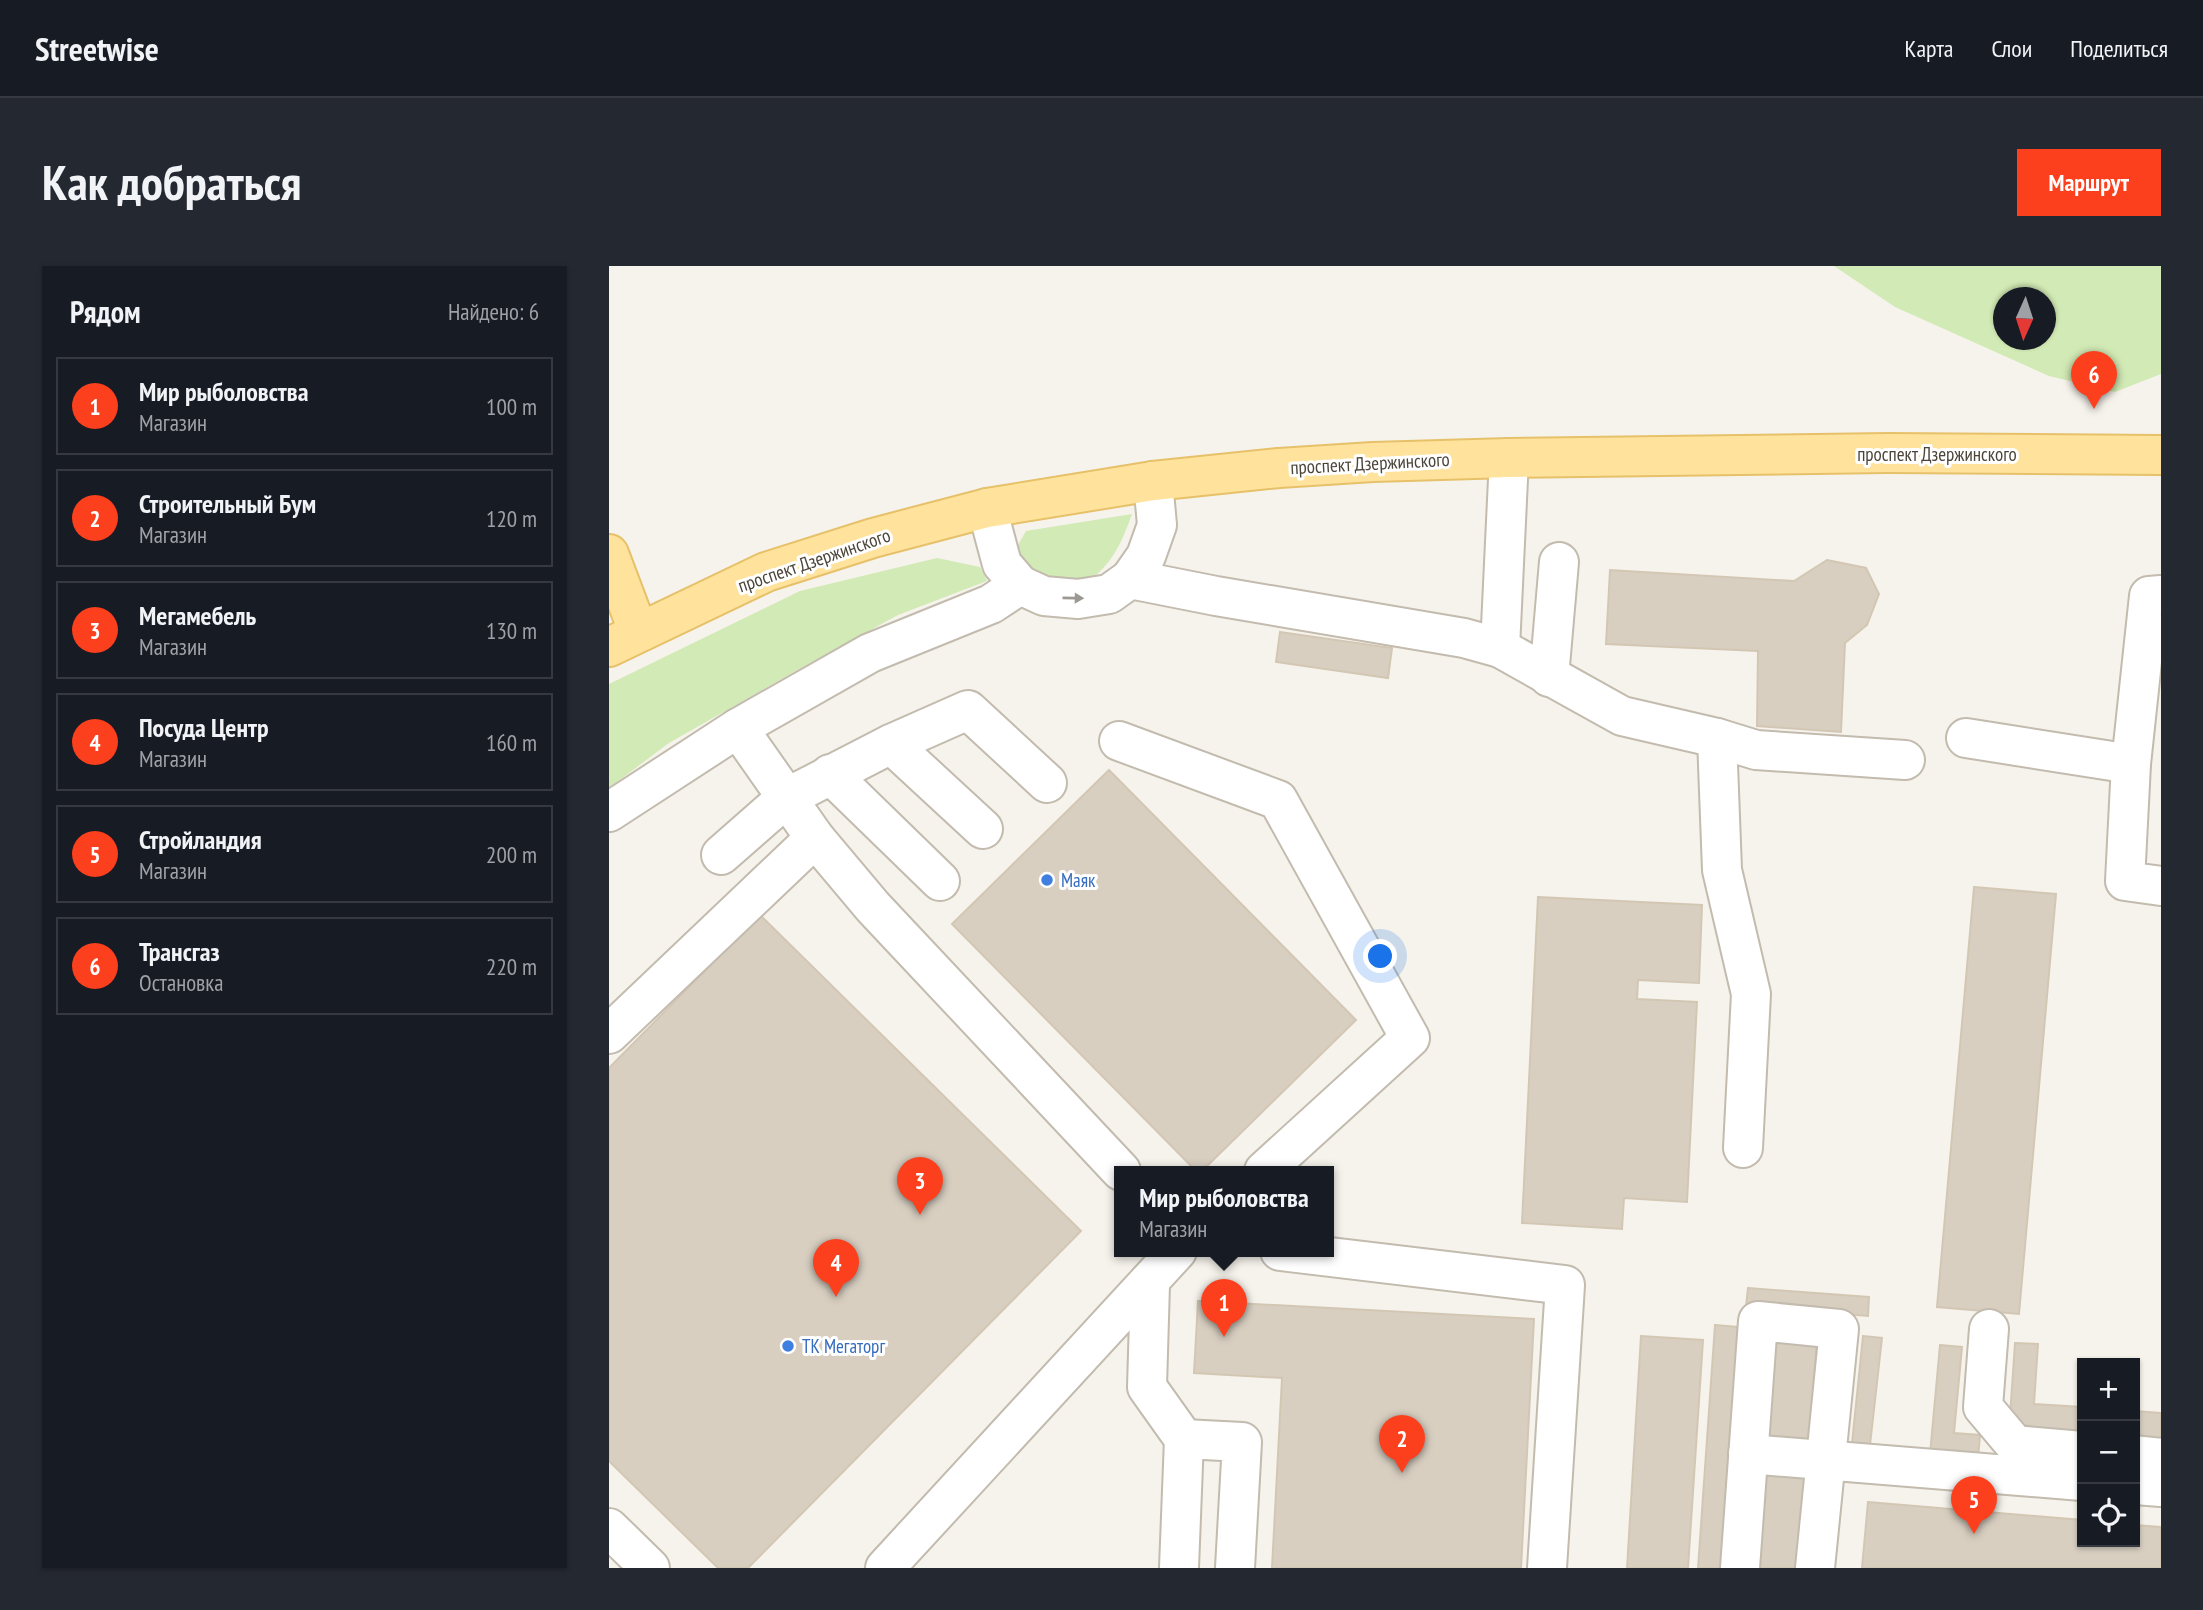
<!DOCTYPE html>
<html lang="ru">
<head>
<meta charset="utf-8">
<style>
	body { margin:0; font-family:"PT Sans Narrow",sans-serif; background:#242831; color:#f1f3f6 }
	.controls { position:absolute; right:21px; bottom:21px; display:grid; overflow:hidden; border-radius:0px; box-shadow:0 2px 5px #0004 }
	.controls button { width:63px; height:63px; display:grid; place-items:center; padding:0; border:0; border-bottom:2px solid #363941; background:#171b24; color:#f1f3f6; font:35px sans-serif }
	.compass { position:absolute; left:1384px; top:21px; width:63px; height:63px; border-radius:50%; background:#171b24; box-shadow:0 2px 5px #0004; rotate:183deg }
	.you { position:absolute; left:772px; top:691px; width:24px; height:24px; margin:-18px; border:5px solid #fff; border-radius:50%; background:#1a73e8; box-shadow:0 0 0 10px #1a73e833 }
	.badge { display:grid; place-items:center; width:46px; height:46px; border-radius:50%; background:#fc3f1d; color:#fff; font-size:23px; font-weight:700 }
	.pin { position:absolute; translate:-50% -58px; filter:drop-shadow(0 2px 4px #0008) }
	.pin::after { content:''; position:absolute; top:37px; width:24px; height:21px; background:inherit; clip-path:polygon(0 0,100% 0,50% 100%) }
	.popup { position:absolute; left:505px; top:900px; width:220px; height:91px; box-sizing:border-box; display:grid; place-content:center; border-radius:0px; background:#171b24; filter:drop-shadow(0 2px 5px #0005); font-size:23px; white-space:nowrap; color:#9ea1a6 }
	.popup b { font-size:26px; color:#f1f3f6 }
	.popup::after { content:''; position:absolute; left:50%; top:100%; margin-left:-14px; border:14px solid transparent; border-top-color:#171b24 }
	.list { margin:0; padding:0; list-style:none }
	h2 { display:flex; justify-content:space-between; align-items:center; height:91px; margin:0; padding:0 28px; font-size:30px }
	h2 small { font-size:23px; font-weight:400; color:#9ea1a6 }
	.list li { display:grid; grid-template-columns:46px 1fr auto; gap:21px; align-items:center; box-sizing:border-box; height:98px; margin:0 14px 14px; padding:0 14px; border:2px solid #363941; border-radius:0px }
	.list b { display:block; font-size:26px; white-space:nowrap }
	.list p { margin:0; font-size:23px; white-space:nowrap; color:#9ea1a6 }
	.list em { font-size:23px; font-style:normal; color:#9ea1a6 }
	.icon { flex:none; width:38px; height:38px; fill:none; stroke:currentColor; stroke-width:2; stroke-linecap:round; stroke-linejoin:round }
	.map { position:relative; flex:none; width:1552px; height:1302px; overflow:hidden; border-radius:0px }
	header { display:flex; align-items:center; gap:42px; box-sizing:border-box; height:98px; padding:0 35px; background:#171b24; border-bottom:2px solid #363941 }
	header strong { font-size:33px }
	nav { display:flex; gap:38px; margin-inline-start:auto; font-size:24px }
	.intro { display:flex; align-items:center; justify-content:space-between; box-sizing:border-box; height:168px; padding:0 42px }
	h1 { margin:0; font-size:49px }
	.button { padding:18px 32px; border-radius:0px; background:#fc3f1d; color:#fff; font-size:24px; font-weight:700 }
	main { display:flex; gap:42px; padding:0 42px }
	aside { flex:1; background:#171b24; border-radius:0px; box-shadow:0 2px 5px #0004 }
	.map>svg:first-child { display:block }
	.green { fill:#d2eab5; fill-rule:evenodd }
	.building { fill:#d8cfc1; stroke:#d3c7b4; stroke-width:2 }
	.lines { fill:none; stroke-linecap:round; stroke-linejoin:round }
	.minor-casing { stroke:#c2bbae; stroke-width:42 }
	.major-casing { stroke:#e6c16a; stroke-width:42 }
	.minor { stroke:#fff; stroke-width:38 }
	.major { stroke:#ffe39c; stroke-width:38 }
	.oneway { fill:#9c9892 }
	.shop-dot { fill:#3f7fe0; stroke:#fff; stroke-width:2.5 }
	.labels { text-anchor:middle; stroke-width:6; stroke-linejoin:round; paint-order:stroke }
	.street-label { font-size:19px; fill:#4b4439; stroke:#fff }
	.shop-label { font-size:19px; fill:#366cbe; stroke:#fff; text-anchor:start }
</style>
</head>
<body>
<header>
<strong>Streetwise</strong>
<nav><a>Карта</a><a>Слои</a><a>Поделиться</a></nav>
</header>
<div class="intro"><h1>Как добраться</h1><a class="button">Маршрут</a></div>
<main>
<aside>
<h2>Рядом<small>Найдено: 6</small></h2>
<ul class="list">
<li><span class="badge">1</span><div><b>Мир рыболовства</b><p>Магазин</p></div><em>100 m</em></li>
<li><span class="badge">2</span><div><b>Строительный Бум</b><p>Магазин</p></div><em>120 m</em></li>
<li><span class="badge">3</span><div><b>Мегамебель</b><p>Магазин</p></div><em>130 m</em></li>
<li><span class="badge">4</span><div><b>Посуда Центр</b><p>Магазин</p></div><em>160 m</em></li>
<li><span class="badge">5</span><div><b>Стройландия</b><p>Магазин</p></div><em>200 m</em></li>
<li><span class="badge">6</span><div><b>Трансгаз</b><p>Остановка</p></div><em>220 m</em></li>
</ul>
</aside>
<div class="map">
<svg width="1552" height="1302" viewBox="0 0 1552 1302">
	<rect width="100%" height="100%" fill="#f6f3ec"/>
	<!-- green -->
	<g class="green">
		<path d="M1225,0h327v108l-46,18 -66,-16 -154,-69zM1394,32h42v42h-42z"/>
		<path d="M523,248c-11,30 -18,47 -44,68l-50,-5 -17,-15 -3,-17 8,-14z"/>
		<path d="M328,292l43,9 7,14 -89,34 -99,54 -130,74 -60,45v-104l191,-93z"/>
	</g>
	<!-- building -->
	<g class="building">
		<path d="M1218,294l39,8 13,26 -12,31 -22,18 -4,89 -84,-6 1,-75 -152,-7 4,-74 184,11z"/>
		<path d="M671,366l112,16 -4,30 -112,-16z"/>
		<path d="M500,504l247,250 -154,151h-6l-244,-247z"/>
		<path d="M1365,621l82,7 -37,420 -82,-7z"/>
		<path d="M929,631l164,8 -3,78 -61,-3 -1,19 60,3 -10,200 -63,-4 -2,31 -100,-6z"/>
		<path d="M151,649l321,316 -333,337h-30l-109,-107v-393z"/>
		<path d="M1139,1022l121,9 -1,19 -122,-10z"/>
		<path d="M589,1035l336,18 -13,249h-249l10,-190 -88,-5z"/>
		<path d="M1106,1059l23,2 -17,241h-23z"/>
		<path d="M1167,1068l41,3 -8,106 -42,-4z"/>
		<path d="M1032,1070l62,4 -15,228h-61z"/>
		<path d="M1254,1070l19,2 -12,107 -18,-2z"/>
		<path d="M1406,1077l23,1 -4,60 48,3v29l-73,-5z"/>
		<path d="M1331,1079l22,2 -8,86 26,2 -2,24 -48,-5z"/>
		<path d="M1526,1145l26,2v29l-26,-2z"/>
		<path d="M1154,1201l42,4 -7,97h-43z"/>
		<path d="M1259,1236l214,18v22h53v-17l26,2v41h-299z"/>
	</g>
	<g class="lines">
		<defs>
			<g id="minor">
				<path d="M378,242l15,56 18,21 24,11 34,3 31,-5 21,-15 16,-23 11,-31 -4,-44"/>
				<path d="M521,313l86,17 248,42 36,10 122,68 95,22 5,132 29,124 -8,154"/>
				<path d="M1552,329l-12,1 -18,168 -6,117 36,5"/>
				<path d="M891,382l9,-190"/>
				<path d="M940,411l10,-115"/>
				<path d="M129,462l77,110 58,69 248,264"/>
				<path d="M1108,472l39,12 149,10"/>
				<path d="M1357,472l165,26"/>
				<path d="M510,475l159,59 132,238 -146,133"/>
				<path d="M282,478l92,85"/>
				<path d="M221,508l110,107"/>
				<path d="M0,546l129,-84 132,-75 121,-49 29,-19"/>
				<path d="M112,589l65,-57 105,-54 77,-34 79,73"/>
				<path d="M0,768l206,-196"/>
				<path d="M671,985l285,34 -18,283"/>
				<path d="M541,1018l-3,103 37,52 -5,129"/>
				<path d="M1380,1063l-6,78 32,38 67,6"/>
				<path d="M575,1173l58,3 -7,126"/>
				<path d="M1139,1188l334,27"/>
				<path d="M1526,1189l26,3"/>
				<path d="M1526,1219l26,2"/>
				<path d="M0,1262l41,40"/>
				<path d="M276,1302l292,-317"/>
				<path d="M1131,1302l18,-247 81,8 -24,239"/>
			</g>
			<g id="major">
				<path d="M0,288l29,77"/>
				<path d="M0,381l157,-75 107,-34 114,-30 166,-27 126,-13 94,-6 136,-4 379,-5 273,2"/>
			</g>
		</defs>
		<!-- minor casing -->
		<use href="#minor" class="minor-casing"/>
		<!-- major casing -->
		<use href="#major" class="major-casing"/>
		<!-- minor -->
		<use href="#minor" class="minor"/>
		<!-- major -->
		<use href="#major" class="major"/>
	</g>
	<!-- one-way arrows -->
	<defs><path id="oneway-solid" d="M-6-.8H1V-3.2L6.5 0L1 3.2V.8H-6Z" transform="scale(1.75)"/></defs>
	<use class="oneway" href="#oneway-solid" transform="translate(464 332) rotate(1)"/>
	<!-- markers -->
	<g class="shop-dot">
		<circle cx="438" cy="614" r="7"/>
		<circle cx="179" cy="1080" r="7"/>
	</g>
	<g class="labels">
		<!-- street labels -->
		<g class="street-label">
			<text x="1328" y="195">проспект Дзержинского</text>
			<text transform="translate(761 197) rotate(-3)" y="7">проспект Дзержинского</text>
			<text transform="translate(205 294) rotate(-19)" y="7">проспект Дзержинского</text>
		</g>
		<!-- shop labels -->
		<g class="shop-label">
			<text x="452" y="621">Маяк</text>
			<text x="193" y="1087">ТК Мегаторг</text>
		</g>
	</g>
</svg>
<div class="controls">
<button>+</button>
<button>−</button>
<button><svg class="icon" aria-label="locate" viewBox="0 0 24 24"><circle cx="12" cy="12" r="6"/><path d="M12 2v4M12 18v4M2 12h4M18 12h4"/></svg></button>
</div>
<svg class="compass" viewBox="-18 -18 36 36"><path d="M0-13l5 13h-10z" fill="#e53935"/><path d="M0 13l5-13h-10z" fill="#9ea1a6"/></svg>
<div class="you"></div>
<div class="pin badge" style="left:615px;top:1071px">1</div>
<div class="popup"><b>Мир рыболовства</b>Магазин</div>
<div class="pin badge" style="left:793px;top:1207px">2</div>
<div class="pin badge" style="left:311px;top:949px">3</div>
<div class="pin badge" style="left:227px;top:1031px">4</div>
<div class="pin badge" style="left:1365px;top:1268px">5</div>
<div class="pin badge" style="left:1485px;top:143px">6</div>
</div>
</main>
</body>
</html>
